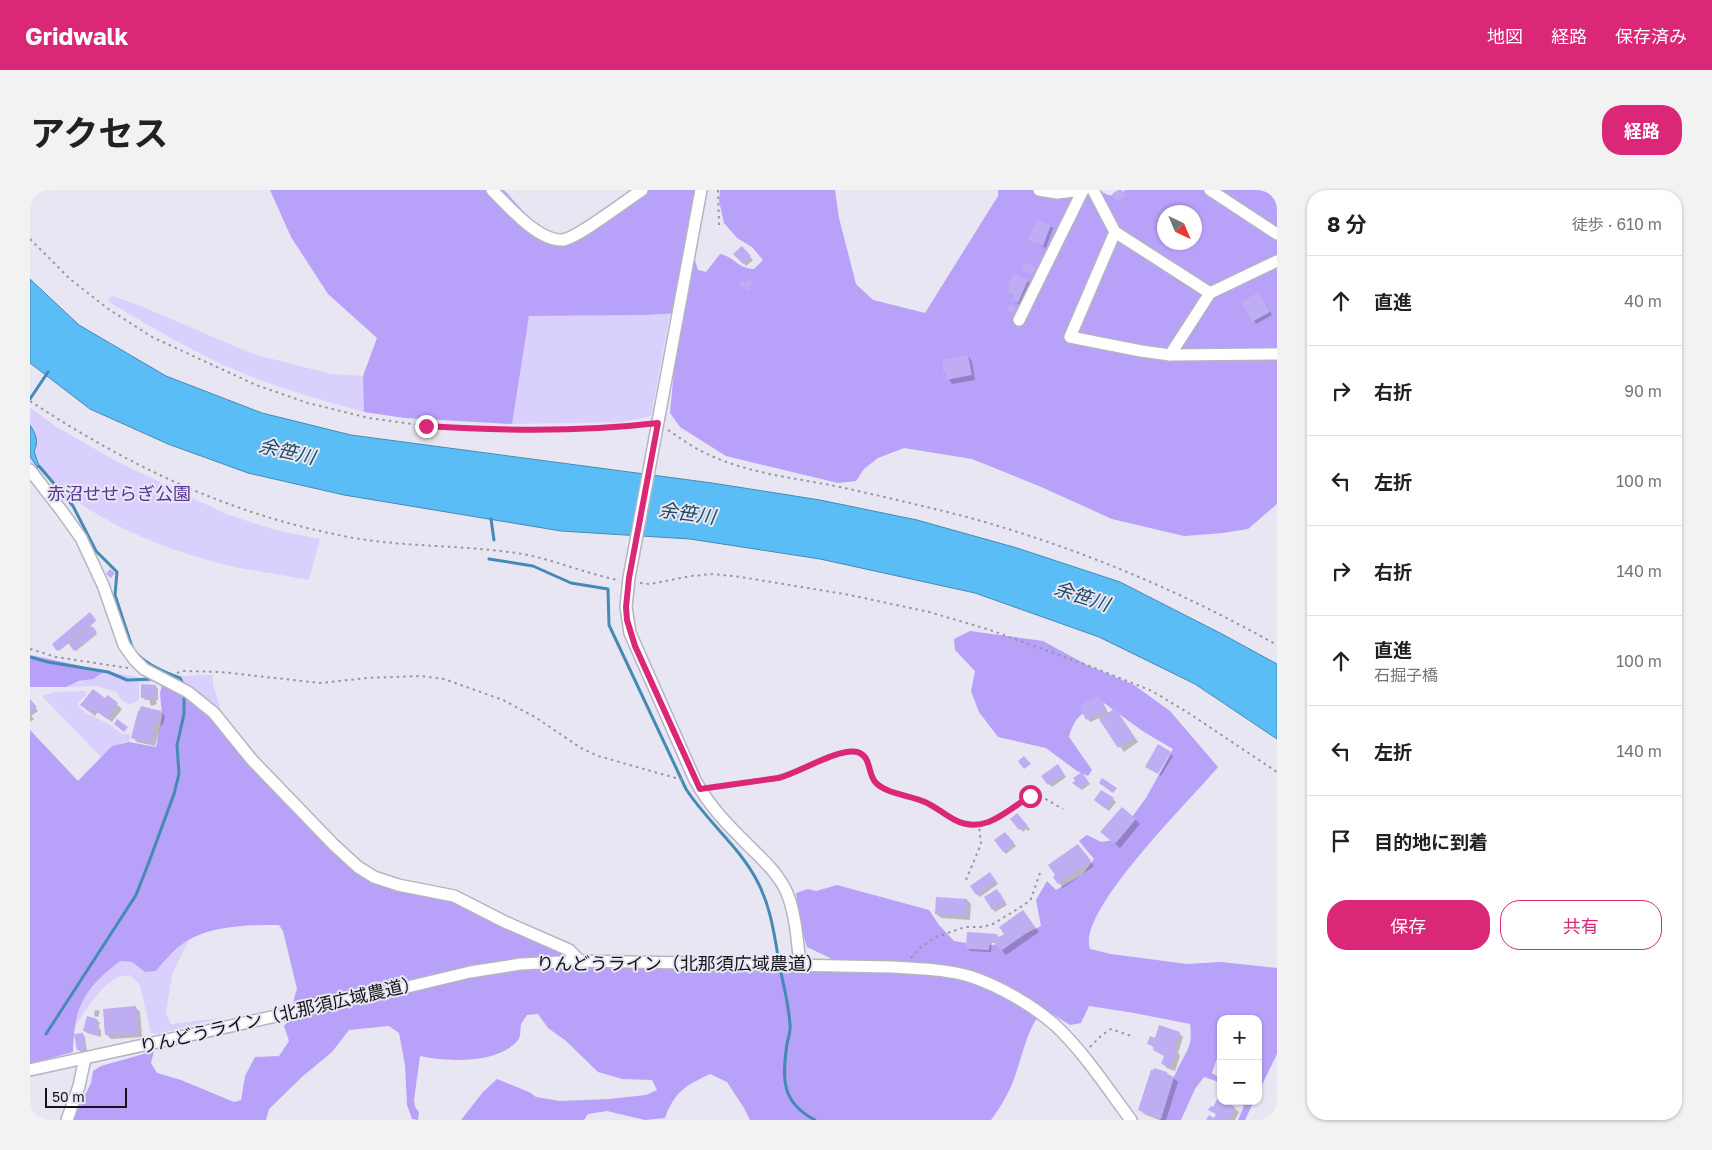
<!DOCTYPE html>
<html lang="ja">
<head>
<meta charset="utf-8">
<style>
	body { margin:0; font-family:"Golos Text","Noto Sans JP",sans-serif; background:#f2f2f2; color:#202124 }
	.controls { position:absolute; right:15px; bottom:15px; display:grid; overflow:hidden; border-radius:10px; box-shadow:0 1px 4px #0004 }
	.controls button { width:45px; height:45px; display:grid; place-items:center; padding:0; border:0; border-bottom:1px solid #e0e0e0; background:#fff; color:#202124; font:25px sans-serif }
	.compass { position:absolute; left:1127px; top:15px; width:45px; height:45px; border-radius:50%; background:#fff; box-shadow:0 1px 4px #0004; rotate:136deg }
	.scale { position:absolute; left:15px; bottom:12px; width:82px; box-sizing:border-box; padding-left:5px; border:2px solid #151419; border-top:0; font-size:14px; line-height:18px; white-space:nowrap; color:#151419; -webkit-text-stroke:4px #e8e6f3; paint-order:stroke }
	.stop { position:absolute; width:15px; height:15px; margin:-11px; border:4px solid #db2777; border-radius:50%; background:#fff }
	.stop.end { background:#db2777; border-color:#fff; box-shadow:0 1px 5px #0008 }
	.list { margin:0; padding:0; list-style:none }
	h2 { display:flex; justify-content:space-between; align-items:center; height:65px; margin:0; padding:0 20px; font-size:21px }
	h2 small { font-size:16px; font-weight:400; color:#757577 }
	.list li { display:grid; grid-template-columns:32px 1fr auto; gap:15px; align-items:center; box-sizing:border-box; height:90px; padding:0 20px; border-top:1px solid #e0e0e0 }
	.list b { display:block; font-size:19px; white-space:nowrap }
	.list p { margin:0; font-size:16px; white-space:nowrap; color:#757577 }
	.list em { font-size:16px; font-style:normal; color:#757577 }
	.actions { display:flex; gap:10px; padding:15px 20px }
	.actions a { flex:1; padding:11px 0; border:1px solid #db2777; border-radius:20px; text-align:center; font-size:18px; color:#db2777 }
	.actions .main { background:#db2777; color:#fff }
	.icon { flex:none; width:28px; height:28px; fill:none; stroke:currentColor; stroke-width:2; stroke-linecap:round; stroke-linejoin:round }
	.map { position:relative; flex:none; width:1247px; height:930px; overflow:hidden; border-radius:20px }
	header { display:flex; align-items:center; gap:30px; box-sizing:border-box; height:70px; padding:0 25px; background:#db2777; color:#fff }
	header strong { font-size:24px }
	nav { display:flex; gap:28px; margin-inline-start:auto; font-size:18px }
	.intro { display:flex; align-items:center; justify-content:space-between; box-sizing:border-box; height:120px; padding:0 30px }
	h1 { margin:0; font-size:35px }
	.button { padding:12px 22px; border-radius:20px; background:#db2777; color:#fff; font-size:18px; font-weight:700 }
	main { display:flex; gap:30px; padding:0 30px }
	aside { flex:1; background:#fff; border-radius:20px; box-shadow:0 1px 4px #0004 }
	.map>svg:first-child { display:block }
	.green { fill:#dad0fd }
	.forest { fill:#b8a1f8; fill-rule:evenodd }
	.water { fill:#5abdf6; stroke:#458ab4 }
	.shadow { fill:#0003 }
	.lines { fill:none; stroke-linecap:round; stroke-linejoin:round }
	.stream { stroke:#458ab4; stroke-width:3 }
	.building { fill:#beadf2 }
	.minor-casing { stroke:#b6b4c0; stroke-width:14 }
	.path { stroke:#9796a0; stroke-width:2; stroke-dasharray:2.5 4; stroke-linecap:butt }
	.minor { stroke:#fff; stroke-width:11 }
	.route { stroke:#db2777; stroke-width:6 }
	.labels { text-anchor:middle; stroke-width:4; stroke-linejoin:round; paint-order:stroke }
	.park-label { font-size:18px; fill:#573597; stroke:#e8e6f3 }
	.street-label { font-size:18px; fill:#151419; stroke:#e8e6f3 }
	.water-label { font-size:19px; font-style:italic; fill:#214b63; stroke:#e8e6f3 }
</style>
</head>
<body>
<header>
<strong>Gridwalk</strong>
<nav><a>地図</a><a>経路</a><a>保存済み</a></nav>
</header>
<div class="intro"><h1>アクセス</h1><a class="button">経路</a></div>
<main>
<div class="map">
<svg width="1247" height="930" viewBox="0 0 1247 930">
	<rect width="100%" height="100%" fill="#e8e6f3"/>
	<!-- green -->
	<g class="green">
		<path d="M82,106l24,8 117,50 78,20 32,2 1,36c-51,-14 -103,-29 -151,-52 -37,-18 -71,-39 -106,-59z"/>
		<path d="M640,124l-19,102 -28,6 -111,2 17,-108 118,-1z"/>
		<path d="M0,218l27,19 59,34 110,53 49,16 45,9 -11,41c-37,-7 -76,-11 -112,-23 -62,-19 -123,-48 -167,-96v-7l1,4 6,9 2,-1 -5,-15 2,-15 -6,-11z"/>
		<path d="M75,481l44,8 2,3 -12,1v17c-12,9 -17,1 -23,-8l-19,-6 -31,1c14,-6 26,-7 39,-16z"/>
		<path d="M168,485h15v9l8,27 -9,-8 -37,-23v-3z"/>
		<path d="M56,501v4l-8,8 1,4 7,6 25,12 11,9h8l-1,8h-6l-22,15 -59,-61 14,-4z"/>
		<path d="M159,749l-17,36 -6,37 5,12 50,-6 -64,16 -6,-1 -11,-48 -10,-10c-4,1 -9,1 -12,2 -17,8 -35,37 -45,53l10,-33 19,-22 18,-14 12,1 13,10 10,-1 14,-15z"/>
	</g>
	<!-- forest -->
	<g class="forest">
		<path d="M240,0h234l29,32 34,21 81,-53h50l-9,51 9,29 8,2 14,-18c17,4 16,14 34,15l9,-9 -11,-13 -15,-9 -13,-15 -5,-22 1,-11h115l4,28 17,66 17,16 52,13 73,-117v-6h100l10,5 12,1 5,-6h152v314l-29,25 -25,4 -39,3 -72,-17 -73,-33 -67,-27 -68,-11 -26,10 -14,11 -8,12 -18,2 -112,-27 -46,-29 -10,-14 6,-65 7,-35 -36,2 -118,1 -17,108 -107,-6 -41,-6 -1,-36 14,-38 -49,-44 -37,-57zM1134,22h30v30h-30z"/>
		<path d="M940,441l73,10 44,24 47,20 36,26 48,56c-25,31 -142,144 -128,182l21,5 76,10 34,-2 56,6v86l-19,39v-74h-37v27l-9,27 9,6v6l-5,-4 -12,-4 -9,12 -14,31h-21c6,-17 10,-36 18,-52 9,-18 15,-22 12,-44l-56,-11 -45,-7 -8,17 -11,2 -16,-10 -12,-4c-15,18 -19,43 -27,65 -5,15 -14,31 -24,44h-241l-6,-12 -17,-26 -17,-8c-25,12 -35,17 -45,44l-20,2 -38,-9 -19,3 -4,6h-123l22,-28 14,-13 32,13 7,5 24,4 49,-2 37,-4 11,-5 -5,-10 -30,-1 -24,-7 -32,-31 -18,-13 -10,-14 -11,1c-2,3 -5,7 -6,10 -1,6 0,11 -3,15 -19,24 -71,22 -98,16l-6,44 1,7 4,5 -1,8 -6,-1 -5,-14 -2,-40 -6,-32 -10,-7 -40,4 -17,22 -29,24 -34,33 -3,11h-193l18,-37 2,-12 8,-5 53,-15 -3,12 6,10 24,7 53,22 7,-2 4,-24 10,-19 24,-1 10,-15 -5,-15c11,-13 7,-22 13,-37l-14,-58 -4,-6c-29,0 -62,0 -89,14 -13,7 -25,21 -34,32l-11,1 -13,-10 -12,-1c-36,28 -46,45 -47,91l-43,12v-334l48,51 34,-35 17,-4 27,5 6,-31 -2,-23 2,-8 26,9 166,164 20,15 85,22 130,69 241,6v-12l-23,-11 -6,-19 -5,-35 12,-4 8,2 21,-6 92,25 10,15 15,16 29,5 24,-3 34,-17 -5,-26 11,-19 9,9 27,-16 11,-15 -15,-18 8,-6 14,7 14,-2 31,-42 27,-49 -29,-17 -40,-29c-20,8 -29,12 -35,34l23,33 -4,6 -11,-5 -31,-23 -48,-11 -19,-25 -8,-21 4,-20 -20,-21 -1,-11z"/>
		<path d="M0,465l75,16 -12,8 -14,2 -13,6h-36z"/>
		<path d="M1209,911h15l-9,19h-7l6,-14z"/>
	</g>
	<!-- water -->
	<g class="water">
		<path d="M0,89l49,46 87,51 96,37 89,22 361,48 108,17 97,20 100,28 103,34 102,52 55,30v75l-82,-55 -96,-47 -124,-44 -155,-34 -130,-20 -129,-8 -217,-36 -96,-22 -80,-29 -78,-35 -60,-46z"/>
		<path d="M0,235c6,9 9,17 4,26l5,15 -1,2 -7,-10 -1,-4z"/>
	</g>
	<!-- shadow -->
	<g class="shadow">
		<path d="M1020,36l3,2 -7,20 -16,-8z"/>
		<path d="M712,58l11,12 -7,6 -11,-12z"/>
		<path d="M998,91l2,2 -9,22 -5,-2 -2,-3 1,-3 -7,-4 3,-6 -2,-2z"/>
		<path d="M1229,103l13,22 -16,9 -14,-22z"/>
		<path d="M938,166l4,5 3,19 -23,4 -8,-12z"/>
		<path d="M60,424l6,7 -6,5 7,8 -21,17 -7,-8 -10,8 -6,-7z"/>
		<path d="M125,496l3,3v11h-2l1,4 -6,2 -2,-6h-4l-3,-3z"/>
		<path d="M78,507l14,12 -10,13 -14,-10 -3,4 -9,-7 20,-9z"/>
		<path d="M1069,507l10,17h10l19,28 -14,10 -25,-34 -9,4 -10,-15z"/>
		<path d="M0,510l8,11 -7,5 3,3 -4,3z"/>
		<path d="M131,522l4,4 -2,9h-2l-6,21 -18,-4 -4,-4z"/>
		<path d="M1141,564l2,2 -12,20 -2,-1z"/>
		<path d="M1030,579l6,8 -14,10 -3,-3z"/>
		<path d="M1054,586l6,8 -8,6 -8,-7z"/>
		<path d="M1083,609l3,3 -7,9 -11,-8z"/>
		<path d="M987,625l13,14 -2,2 -2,-2 -3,3 -12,-13z"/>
		<path d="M1105,629l5,5 -20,24 -14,-12z"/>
		<path d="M978,646l8,10 -10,8 -3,-3z"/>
		<path d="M1048,655l16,21 -31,22 -9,-11z"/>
		<path d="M962,686l6,8 -18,13 -3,-3z"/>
		<path d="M970,703l7,12 -12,7 -2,-3z"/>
		<path d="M937,710l4,4 -1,16 -29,-2 -5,-4z"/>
		<path d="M993,721l16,21 -33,23 -10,-12h-4l-1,9 -21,-1 -3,-3 30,-13 3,3 6,-4z"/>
		<path d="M106,818l4,4 2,25 -31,2 -5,-5z"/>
		<path d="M65,820l5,1 -2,6 -4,-1z"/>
		<path d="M67,830l3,3 -2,4 3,3v7l-14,-4 -3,-3z"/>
		<path d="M1149,843l4,4 -5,16 2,3 -5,15 -8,-3 -4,-4 2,-7 -16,-13 7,-5z"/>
		<path d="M52,844l3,3 2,14 -6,1 -3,-2z"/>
		<path d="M1137,883l11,9 -12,38h-7l-15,-6 -4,-4z"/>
		<path d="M1191,911l13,7 5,4 -4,8h-27l7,-1 2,-4 -7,-6 3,-1z"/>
	</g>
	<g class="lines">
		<!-- stream -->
		<g class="stream">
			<path d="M0,209l18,-27"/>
			<path d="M9,276l34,40 23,45 21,21 -2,23 17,52"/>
			<path d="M461,329l3,21"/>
			<path d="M459,369l44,7 38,17 37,6 1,36 77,164c20,31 52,57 69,88 15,26 19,55 24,85"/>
			<path d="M105,462c12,13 29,20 45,26l4,8"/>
			<path d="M0,467l18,5 60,10 19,8 28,-1"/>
			<path d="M750,778c4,19 9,38 10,57 1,6 -2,13 -3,19 -5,35 -6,58 28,76"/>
			<path d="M16,844l90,-139 13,-33 25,-68 5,-20 -2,-29 7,-31v-20"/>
		</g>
	</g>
	<!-- building -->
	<g class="building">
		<path d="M1088,0h4l4,5 -9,7 -5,-8z"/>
		<path d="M1007,29l14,6 -8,21 -15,-6z"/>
		<path d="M712,56l9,10 -8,8 -10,-10z"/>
		<path d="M995,72l10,5 -3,8 -10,-5z"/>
		<path d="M984,84l14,6 -10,23 -6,-3 2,-4 -7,-3 3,-7 -3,-1z"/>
		<path d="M718,89l5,3 -5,9 -9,-6 3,-4 4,2z"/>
		<path d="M1229,102l11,20 -18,10 -11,-20z"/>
		<path d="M980,114l6,3 -3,7 -6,-3z"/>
		<path d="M938,165l4,20 -26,5 -1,-8 -2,1v-14z"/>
		<path d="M80,379l5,4 -4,5 -5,-4z"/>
		<path d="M60,422l6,8 -39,31 -5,-7z"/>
		<path d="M62,436l5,6 -23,19 -5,-7z"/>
		<path d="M111,494l15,1v13h-15z"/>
		<path d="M63,499l12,9 3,-3 10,8 -11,16 -14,-10 -3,3 -10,-7z"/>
		<path d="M1069,505l8,15 -21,10 -7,-14z"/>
		<path d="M0,509l7,8 -7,5z"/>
		<path d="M111,516l20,5 -2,11 -3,-1 -5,22 -20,-5 7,-27h1z"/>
		<path d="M1085,518l19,29 -16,11 -19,-29z"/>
		<path d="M87,529l11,8 -4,5 -10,-8z"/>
		<path d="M1128,554l13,8 -13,22 -13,-7z"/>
		<path d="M994,566l7,8 -7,5 -6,-8z"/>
		<path d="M1028,574l6,10 -16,11 -7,-9z"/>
		<path d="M1052,582l6,9 -9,7 -7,-5 3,-2 -2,-3z"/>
		<path d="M1072,588l15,10 -4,5 -14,-10z"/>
		<path d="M1071,600l13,8 -8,11 -12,-9z"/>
		<path d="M1092,617l14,12 -21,25 -15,-12z"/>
		<path d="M987,623l11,13 -4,3 -2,-2 -3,3 -9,-11z"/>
		<path d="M975,642l9,11 -11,9 -9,-12z"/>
		<path d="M1048,654l13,17 -33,23 -5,-7 2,-2 -7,-10z"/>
		<path d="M960,682l6,9 -20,14 -6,-9z"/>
		<path d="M967,699l8,13 -13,8 -8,-13z"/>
		<path d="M906,707l31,2 -1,17 -31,-2z"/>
		<path d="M993,720l12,17 -34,24 -8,-10h-3l-1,9 -23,-1 1,-17 30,2v4l7,-4 -5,-7z"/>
		<path d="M106,816l2,27 -33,2 -2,-26z"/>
		<path d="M57,826l10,3 -1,6 3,1 -1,9 -15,-4z"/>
		<path d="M1129,835l21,7 -7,17 4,1 -6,17 -10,-3 3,-8 -11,-6 1,-4 -7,-2 3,-8 5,2z"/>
		<path d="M53,843l2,16 -8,1 -3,-16z"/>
		<path d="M1124,878l13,4v2l7,3 -13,42 -23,-9 13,-40h2z"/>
		<path d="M1188,908l3,3h3l11,6 -7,13h-22l3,-5 5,3 2,-4 -8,-4 3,-4 2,1z"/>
	</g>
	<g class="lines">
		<defs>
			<g id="minor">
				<path d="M462,0c16,16 46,51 70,50 13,0 66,-41 80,-50"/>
				<path d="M671,0l-72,388 -3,29 4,26 65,147c14,26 33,45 53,65 14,14 31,29 39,48 9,22 10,47 13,71"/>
				<path d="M1009,0l18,3 26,-3"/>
				<path d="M1063,0l22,42 95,61"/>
				<path d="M1180,0l67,44"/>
				<path d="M1085,42l-45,105 71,14 29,4 107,-1"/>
				<path d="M989,130l64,-130"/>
				<path d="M1140,165l40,-62 67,-32"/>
				<path d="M0,280l31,40 20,28 22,47 21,60 10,14 10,10 44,23 26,21 38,47 82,85 24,22 16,10 24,8 56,11 51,26 64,28 11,11"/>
				<path d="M0,880l365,-80 75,-18 51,-8 59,-3 313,6c27,2 54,2 79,10 29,10 60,28 83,48 29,27 52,63 76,95"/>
				<path d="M37,930l12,-34 6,-28"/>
			</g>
		</defs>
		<!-- minor casing -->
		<use href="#minor" class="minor-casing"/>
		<!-- path -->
		<g class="path">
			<path d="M688,0l1,35"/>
			<path d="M0,49l40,40 37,29 45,29 104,48 52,18 61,15 58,8 69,5 150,-6"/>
			<path d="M0,211c102,67 203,115 324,137 53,9 108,7 162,15 35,5 67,20 102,27"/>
			<path d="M638,240c12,8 23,16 35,22 46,23 97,26 146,37 40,9 79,18 118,28 109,30 212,73 310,128"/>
			<path d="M610,393l10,1 41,-8 22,-2 28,3 109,18 79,17 58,17 100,36 65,26 38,23 87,58"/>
			<path d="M0,459l26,8 72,11"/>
			<path d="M147,483l5,-2 39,1 99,11 47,-5 54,-2 23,3 59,21 32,17 46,31 17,8 85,24"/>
			<path d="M683,597l76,-12 29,-14 33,-9 8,1 9,7 5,20 10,9 42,13 31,18 9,4 14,2 10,-4 41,-26 7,-2 26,15"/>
			<path d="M936,690l15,-36 -2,-18"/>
			<path d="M881,768l9,-10 16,-11 29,-10h17l11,-3 31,-19 7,-6 10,-29"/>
			<path d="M1060,857l12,-12 9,-6 23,8"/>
		</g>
		<!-- minor -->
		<use href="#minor" class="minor"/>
	</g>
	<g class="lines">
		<!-- route -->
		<path class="route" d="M396,236c77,5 156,6 232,-3l-29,155 -3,29 1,13 8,26 65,143 78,-11c21,-5 59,-30 79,-26 15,4 10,22 19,31 13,12 34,12 49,19 11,5 20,13 30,18 29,15 52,-9 75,-24"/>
	</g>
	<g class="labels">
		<!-- park labels -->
		<g class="park-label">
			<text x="89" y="310">赤沼せせらぎ公園</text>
		</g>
		<!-- street labels -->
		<g class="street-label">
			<text x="650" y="780">りんどうライン（北那須広域農道）</text>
			<text transform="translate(250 825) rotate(-13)" y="6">りんどうライン（北那須広域農道）</text>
		</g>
		<!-- water labels -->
		<g class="water-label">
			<text transform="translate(257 261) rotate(13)" y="7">余笹川</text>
			<text transform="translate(657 323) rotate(8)" y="7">余笹川</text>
			<text transform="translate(1052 406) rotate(18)" y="7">余笹川</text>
		</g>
	</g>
</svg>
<div class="controls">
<button>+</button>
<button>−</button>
</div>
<svg class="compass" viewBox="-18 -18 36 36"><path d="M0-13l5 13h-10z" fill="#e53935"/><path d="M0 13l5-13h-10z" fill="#757577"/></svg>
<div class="scale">50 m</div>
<div class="stop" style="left:1000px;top:606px"></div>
<div class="stop end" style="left:396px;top:236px"></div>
</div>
<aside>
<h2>8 分<small>徒歩 · 610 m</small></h2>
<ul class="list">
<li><svg class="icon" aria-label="ahead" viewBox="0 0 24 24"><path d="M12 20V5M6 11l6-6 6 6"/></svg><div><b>直進</b></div><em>40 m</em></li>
<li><svg class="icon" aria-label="right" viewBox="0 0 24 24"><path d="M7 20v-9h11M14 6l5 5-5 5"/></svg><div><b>右折</b></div><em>90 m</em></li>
<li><svg class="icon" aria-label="left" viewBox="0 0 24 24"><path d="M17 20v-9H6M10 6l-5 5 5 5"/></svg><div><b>左折</b></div><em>100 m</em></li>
<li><svg class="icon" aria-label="right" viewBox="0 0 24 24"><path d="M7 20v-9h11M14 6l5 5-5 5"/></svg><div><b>右折</b></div><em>140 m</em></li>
<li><svg class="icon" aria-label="ahead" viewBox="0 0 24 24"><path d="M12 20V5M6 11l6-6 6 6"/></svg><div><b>直進</b><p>石掘子橋</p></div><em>100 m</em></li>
<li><svg class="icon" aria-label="left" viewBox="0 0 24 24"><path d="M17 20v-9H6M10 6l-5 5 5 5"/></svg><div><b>左折</b></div><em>140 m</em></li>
<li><svg class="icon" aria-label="arrive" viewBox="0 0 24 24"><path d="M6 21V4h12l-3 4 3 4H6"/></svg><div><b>目的地に到着</b></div></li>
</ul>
<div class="actions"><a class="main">保存</a><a>共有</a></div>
</aside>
</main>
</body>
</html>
